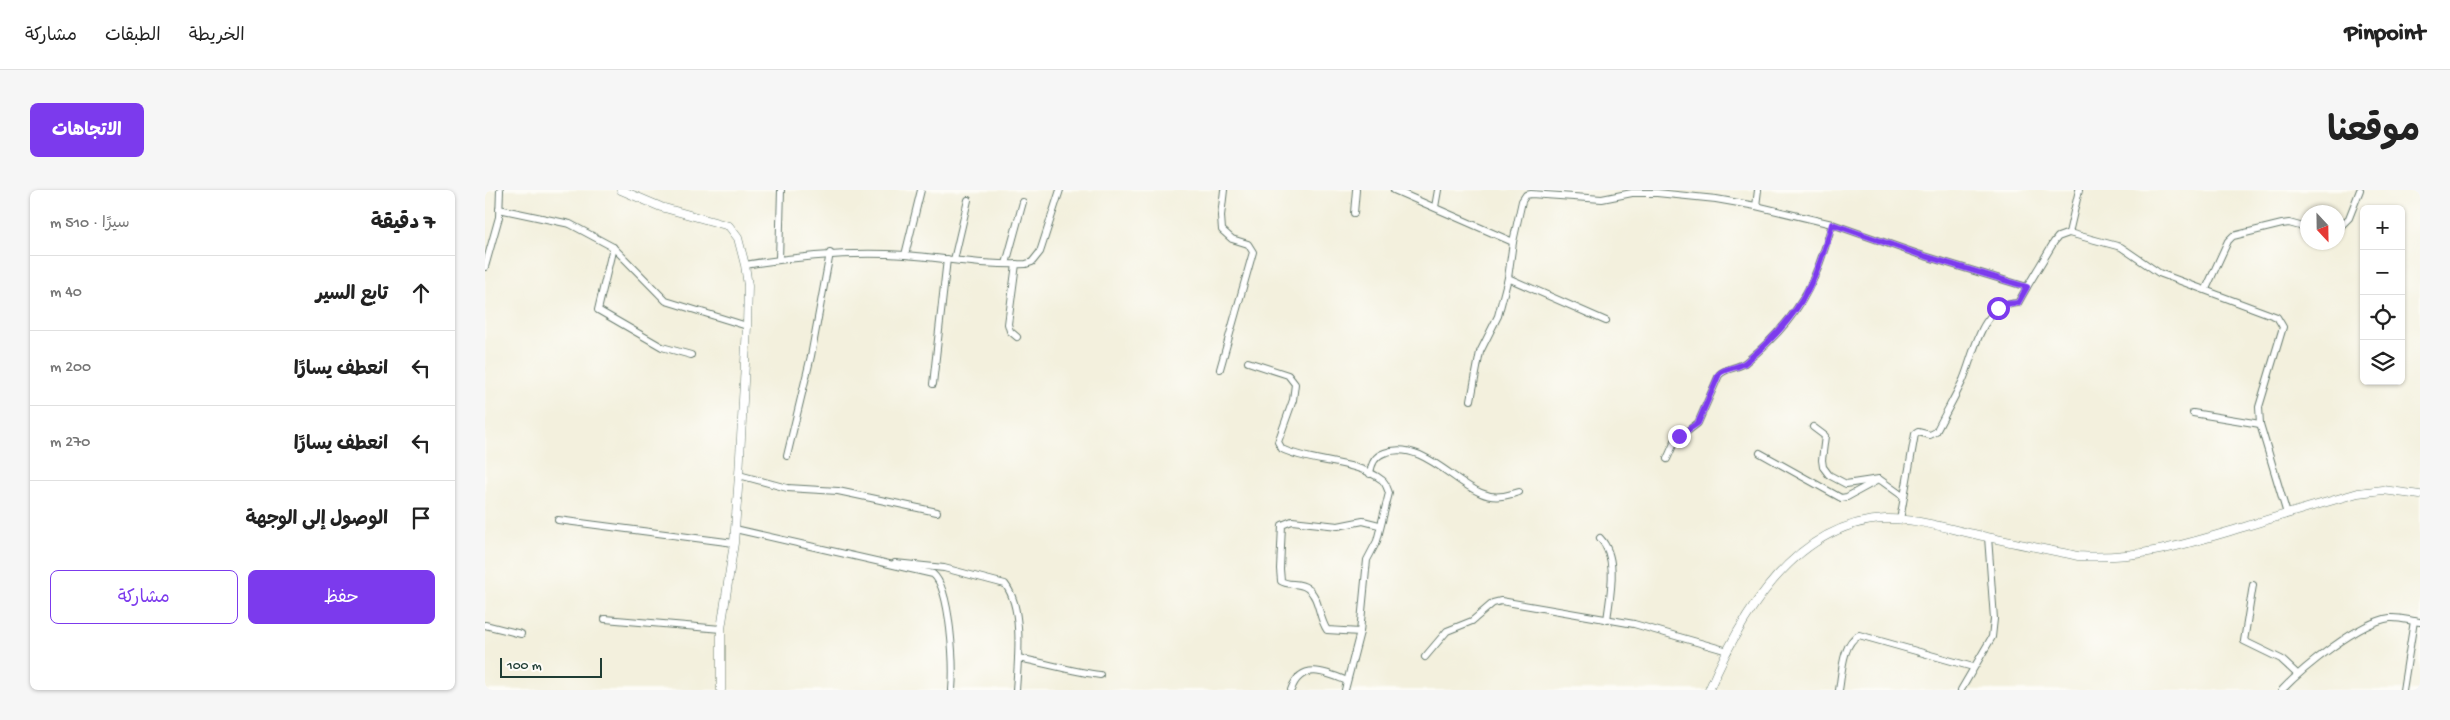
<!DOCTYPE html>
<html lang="ar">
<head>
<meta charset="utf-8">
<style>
	body { margin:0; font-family:"Gochi Hand","Playpen Sans Arabic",sans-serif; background:#f6f6f6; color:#222; direction:rtl }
	.controls { position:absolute; right:15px; top:15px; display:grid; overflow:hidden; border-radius:8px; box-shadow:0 1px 4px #0004 }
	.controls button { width:45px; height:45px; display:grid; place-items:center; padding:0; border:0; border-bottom:1px solid #e0e0e0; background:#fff; color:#222; font:25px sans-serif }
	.compass { position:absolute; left:1815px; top:15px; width:45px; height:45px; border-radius:50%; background:#fff; box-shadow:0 1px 4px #0004; rotate:158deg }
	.scale { position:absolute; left:15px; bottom:12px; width:102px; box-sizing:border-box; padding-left:5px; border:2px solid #1f3d34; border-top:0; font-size:14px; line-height:18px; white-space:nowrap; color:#1f3d34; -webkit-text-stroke:4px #fdfcf7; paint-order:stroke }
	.stop { position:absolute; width:15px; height:15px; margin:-11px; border:4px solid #7c3aed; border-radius:50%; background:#fff }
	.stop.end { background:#7c3aed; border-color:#fff; box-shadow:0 1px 5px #0008 }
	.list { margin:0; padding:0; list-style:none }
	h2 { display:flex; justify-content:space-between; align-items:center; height:65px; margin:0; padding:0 20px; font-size:21px }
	h2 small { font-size:16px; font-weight:400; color:#767676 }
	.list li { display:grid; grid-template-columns:32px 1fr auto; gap:15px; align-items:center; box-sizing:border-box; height:75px; padding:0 20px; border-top:1px solid #e0e0e0 }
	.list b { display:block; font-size:19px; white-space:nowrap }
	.list em { font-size:16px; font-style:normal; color:#767676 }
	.actions { display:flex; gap:10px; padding:15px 20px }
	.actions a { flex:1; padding:11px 0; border:1px solid #7c3aed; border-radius:8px; text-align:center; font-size:18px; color:#7c3aed }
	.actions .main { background:#7c3aed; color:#fff }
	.icon { flex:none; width:28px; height:28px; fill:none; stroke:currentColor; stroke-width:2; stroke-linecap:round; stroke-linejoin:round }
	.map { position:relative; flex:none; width:1935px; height:500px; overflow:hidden; direction:ltr; border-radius:8px }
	header { display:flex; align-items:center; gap:30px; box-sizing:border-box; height:70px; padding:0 25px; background:#fff; border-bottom:1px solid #e0e0e0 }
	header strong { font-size:24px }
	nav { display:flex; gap:28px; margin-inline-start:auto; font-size:18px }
	.intro { display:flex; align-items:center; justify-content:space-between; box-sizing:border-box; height:120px; padding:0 30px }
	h1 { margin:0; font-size:35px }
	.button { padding:12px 22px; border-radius:8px; background:#7c3aed; color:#fff; font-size:18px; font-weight:700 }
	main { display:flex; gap:30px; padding:0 30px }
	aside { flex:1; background:#fff; border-radius:8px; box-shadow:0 1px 4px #0004 }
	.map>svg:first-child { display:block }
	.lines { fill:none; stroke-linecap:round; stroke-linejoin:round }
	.minor-casing { stroke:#697c6f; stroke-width:8 }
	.tertiary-casing { stroke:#697c6f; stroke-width:9 }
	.minor { stroke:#fff; stroke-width:6 }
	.tertiary { stroke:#fff; stroke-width:8 }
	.route { stroke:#7c3aed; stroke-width:6 }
</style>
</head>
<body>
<header>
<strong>Pinpoint</strong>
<nav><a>الخريطة</a><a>الطبقات</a><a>مشاركة</a></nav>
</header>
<div class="intro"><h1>موقعنا</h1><a class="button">الاتجاهات</a></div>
<main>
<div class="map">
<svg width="1935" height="500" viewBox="0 0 1935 500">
	<rect width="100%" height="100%" fill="#fdfcf7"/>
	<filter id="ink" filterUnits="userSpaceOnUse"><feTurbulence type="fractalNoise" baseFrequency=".02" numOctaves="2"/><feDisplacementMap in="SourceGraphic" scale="10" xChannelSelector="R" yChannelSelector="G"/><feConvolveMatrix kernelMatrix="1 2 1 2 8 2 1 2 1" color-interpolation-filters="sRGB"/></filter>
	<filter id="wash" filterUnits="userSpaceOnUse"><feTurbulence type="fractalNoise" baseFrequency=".0096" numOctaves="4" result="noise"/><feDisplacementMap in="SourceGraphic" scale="20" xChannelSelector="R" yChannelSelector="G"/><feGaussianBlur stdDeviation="1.12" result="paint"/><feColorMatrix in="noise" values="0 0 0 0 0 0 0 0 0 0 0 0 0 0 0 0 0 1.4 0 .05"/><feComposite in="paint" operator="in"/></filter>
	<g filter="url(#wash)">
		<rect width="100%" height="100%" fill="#f3f0dd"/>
	</g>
	<g filter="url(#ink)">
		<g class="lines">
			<defs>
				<g id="minor">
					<path d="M909,0l119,52 9,-41 4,-6 5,-1 71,5 30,-6h25l59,6 40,7 76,18 86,30 109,33 27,-45 4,-5 11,-4 52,14 38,26 118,44 6,10 -24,80 1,17 27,90"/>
					<path d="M1271,16l2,-16"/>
					<path d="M950,17l3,-17"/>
					<path d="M14,19l71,15 43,23 53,54 81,25"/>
					<path d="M869,23l2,-23"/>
					<path d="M1852,40l12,-12 11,-28"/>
					<path d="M1584,43l10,-43"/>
					<path d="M128,57l-15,63 64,37 29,8"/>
					<path d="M420,65l16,-65"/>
					<path d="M294,69l2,-69"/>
					<path d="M469,70l14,-60"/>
					<path d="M521,74l17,-62"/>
					<path d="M531,74l-8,60 2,7 7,6"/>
					<path d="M260,75c54,-9 105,-14 160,-10 41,3 80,11 121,9l6,-2 8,-10 20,-62"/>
					<path d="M0,77l14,-50 1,-27"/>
					<path d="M1023,88l98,43"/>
					<path d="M1721,99l22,-48 5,-5 49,-12 7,-1 18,5"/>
					<path d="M763,172l40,13 7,9 -2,16 -15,42 4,7c28,14 75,11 100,31 4,3 5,8 7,13l-12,48 -10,19 -7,72 -15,58"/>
					<path d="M735,179l33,-117 -5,-8 -16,-5 -10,-9 -1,-14 3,-26"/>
					<path d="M448,194l14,-125"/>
					<path d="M986,210l9,-48 18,-36 10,-38 5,-36"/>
					<path d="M1708,223l67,11"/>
					<path d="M1328,237l12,9 -3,24 1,7 6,8 17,9 33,-5 25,18"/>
					<path d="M1275,263l81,45 6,-1 31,-17"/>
					<path d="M302,266l24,-100 19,-103"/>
					<path d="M1182,269l8,-18 23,-18 21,-48c7,-8 19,-6 27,-13 51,-42 69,-75 86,-138"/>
					<path d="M885,284c1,-9 5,-18 14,-21 36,-14 68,28 97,40 13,6 25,3 38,-1"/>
					<path d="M254,285l48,13 51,3 99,21"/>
					<path d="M73,330l176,23"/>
					<path d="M1415,330l15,-86 3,-2 12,3 6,-3c9,-18 19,-35 27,-52 12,-28 17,-75 55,-77l9,-16"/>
					<path d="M250,339l198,45c18,15 21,92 19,116"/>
					<path d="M1115,348c19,20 10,57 7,82"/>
					<path d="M410,373l49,5 61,16c19,24 13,77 11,106"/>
					<path d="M1768,395l-9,56 37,18 16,15"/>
					<path d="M120,429l116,10"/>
					<path d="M0,435l36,9"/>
					<path d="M875,442l-33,-2c-9,-13 -7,-33 -20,-42 -8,-6 -19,-2 -26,-7l-1,-12 2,-44 10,-4 46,5 25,-5 16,4"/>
					<path d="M940,467l22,-26 25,-10 21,-18 8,-2 133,23 94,27"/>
					<path d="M533,468c28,5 54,14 82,17"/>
					<path d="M806,500c10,-29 35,-18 56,-9"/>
					<path d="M1354,500c3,-16 3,-47 20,-55l114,32"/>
					<path d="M1476,500l31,-53 2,-18 -6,-82"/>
					<path d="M1797,500c21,-22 77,-68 108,-72 10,-1 20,3 30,4"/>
					<path d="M1918,500l11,-69"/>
				</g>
				<g id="tertiary">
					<path d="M136,0l40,17 68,19 9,12 7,27 3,21 -1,40 -8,149 -5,68 -13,86v61"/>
					<path d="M1224,500c31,-73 85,-167 176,-171 30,-1 60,9 89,15 35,8 70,15 104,22 61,4 108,-12 166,-29 38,-12 76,-23 114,-34l25,-3 37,5"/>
				</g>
			</defs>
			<!-- minor casing -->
			<use href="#minor" class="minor-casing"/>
			<!-- tertiary casing -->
			<use href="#tertiary" class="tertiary-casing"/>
			<!-- minor -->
			<use href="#minor" class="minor"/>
			<!-- tertiary -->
			<use href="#tertiary" class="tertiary"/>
		</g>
	</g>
	<g class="lines" filter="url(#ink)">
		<!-- route -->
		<path class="route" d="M1194,246l19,-13 21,-49c7,-7 19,-5 27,-12 51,-43 69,-75 86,-138l86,30 109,33 -9,16 -13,1 -7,4"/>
	</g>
</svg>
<div class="controls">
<button>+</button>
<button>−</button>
<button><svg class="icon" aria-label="locate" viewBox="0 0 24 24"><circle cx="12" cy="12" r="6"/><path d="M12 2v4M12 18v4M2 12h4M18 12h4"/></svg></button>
<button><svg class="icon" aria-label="layers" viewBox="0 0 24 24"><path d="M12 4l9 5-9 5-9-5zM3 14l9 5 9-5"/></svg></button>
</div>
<svg class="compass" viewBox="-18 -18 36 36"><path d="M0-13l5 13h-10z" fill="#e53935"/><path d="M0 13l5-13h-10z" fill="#767676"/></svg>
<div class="scale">100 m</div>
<div class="stop" style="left:1513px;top:118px"></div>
<div class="stop end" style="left:1194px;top:246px"></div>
</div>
<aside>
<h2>7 دقيقة<small>سيرًا · 510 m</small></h2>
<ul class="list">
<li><svg class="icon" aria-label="ahead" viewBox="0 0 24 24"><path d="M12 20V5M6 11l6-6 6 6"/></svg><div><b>تابع السير</b></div><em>40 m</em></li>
<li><svg class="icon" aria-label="left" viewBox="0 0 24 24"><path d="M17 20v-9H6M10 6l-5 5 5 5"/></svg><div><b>انعطف يسارًا</b></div><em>200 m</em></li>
<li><svg class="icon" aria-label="left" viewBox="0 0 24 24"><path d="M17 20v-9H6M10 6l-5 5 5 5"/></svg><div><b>انعطف يسارًا</b></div><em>270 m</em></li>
<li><svg class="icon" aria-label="arrive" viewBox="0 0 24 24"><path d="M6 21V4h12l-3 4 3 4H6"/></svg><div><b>الوصول إلى الوجهة</b></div></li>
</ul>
<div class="actions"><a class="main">حفظ</a><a>مشاركة</a></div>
</aside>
</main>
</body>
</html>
